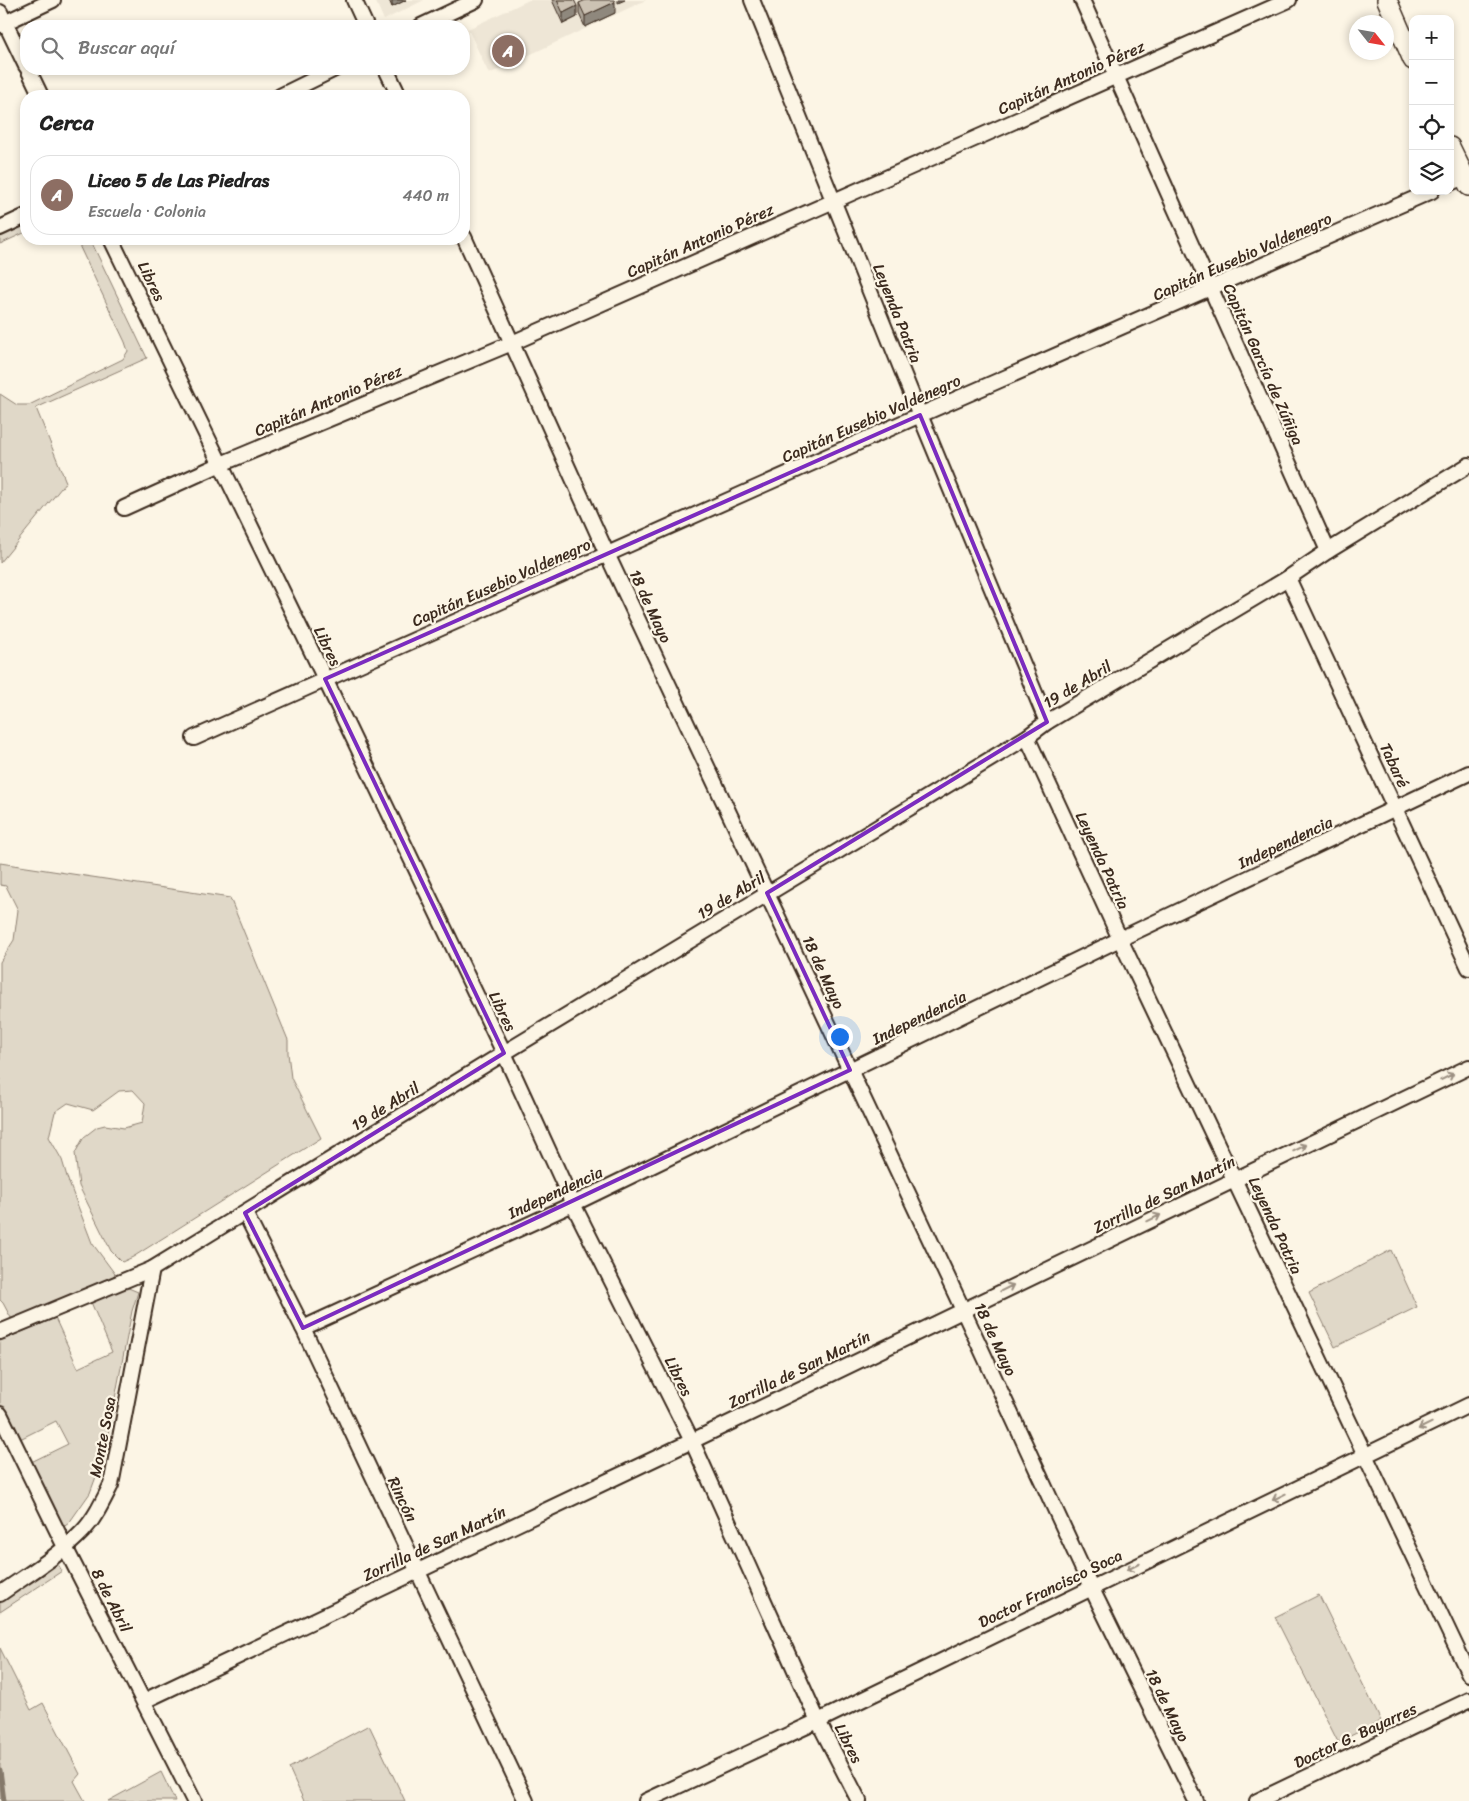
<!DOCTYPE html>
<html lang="es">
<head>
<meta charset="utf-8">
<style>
	body { margin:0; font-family:Sriracha,sans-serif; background:#f6f6f6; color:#222 }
	.controls { position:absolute; right:15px; top:15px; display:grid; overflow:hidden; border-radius:10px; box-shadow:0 2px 8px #0003 }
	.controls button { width:45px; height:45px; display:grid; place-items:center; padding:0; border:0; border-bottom:1px solid #e0e0e0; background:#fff; color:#222; font:25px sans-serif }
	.compass { position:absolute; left:1349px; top:15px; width:45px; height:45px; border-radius:50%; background:#fff; box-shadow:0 2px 8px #0003; rotate:121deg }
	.you { position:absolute; left:839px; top:1036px; width:18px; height:18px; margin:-12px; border:4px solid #fff; border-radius:50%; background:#1a73e8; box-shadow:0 0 0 8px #1a73e833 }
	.badge { display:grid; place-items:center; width:32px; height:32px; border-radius:50%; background:#1a73e8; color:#fff; font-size:16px; font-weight:700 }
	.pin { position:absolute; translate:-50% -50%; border:2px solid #fff; box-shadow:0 1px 5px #0006 }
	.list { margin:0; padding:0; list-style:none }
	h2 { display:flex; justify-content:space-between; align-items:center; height:65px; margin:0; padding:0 20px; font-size:21px }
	h2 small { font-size:16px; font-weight:400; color:#767676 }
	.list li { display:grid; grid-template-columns:32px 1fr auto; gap:15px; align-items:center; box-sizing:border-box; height:80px; margin:0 10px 10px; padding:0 10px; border:1px solid #e0e0e0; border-radius:20px }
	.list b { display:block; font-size:19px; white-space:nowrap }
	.list p { margin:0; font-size:16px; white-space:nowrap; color:#767676 }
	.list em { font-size:16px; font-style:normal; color:#767676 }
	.icon { flex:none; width:28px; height:28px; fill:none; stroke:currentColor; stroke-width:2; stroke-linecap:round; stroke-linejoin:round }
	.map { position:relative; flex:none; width:1469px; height:1801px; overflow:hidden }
	.search { position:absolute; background:#fff; box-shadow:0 2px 8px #0003; left:20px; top:20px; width:450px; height:55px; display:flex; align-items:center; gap:12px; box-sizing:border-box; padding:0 18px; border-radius:20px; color:#767676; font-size:19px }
	.panel { position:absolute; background:#fff; box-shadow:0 2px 8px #0003; left:20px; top:90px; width:450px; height:155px; border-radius:20px }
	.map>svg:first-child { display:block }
	.built { fill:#eee6d6 }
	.green { fill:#e0d8c8; stroke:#8e8173 }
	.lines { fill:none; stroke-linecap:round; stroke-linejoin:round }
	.stream { stroke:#85796b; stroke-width:5 }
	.street-casing { stroke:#3b2a1e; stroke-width:18 }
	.secondary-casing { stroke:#3b2a1e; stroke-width:22 }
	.street { stroke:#fcf5e5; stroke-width:14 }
	.secondary { stroke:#fcf5e5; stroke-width:19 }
	.wall { fill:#afa79a; stroke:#3b2a1e }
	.shaded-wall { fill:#8f887d; stroke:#3b2a1e }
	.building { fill:#ccc2b3; stroke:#3b2a1e }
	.oneway { stroke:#9c9082 }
	.marked { fill:none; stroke:#7b2cbf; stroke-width:4; stroke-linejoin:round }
	.labels { text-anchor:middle; stroke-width:4.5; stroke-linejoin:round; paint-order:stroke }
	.street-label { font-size:16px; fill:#3b2a1e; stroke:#fcf5e5 }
</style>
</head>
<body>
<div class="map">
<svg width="1469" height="1801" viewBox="0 0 1469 1801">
	<rect width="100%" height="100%" fill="#fcf5e5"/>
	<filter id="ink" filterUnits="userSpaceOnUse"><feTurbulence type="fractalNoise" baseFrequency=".02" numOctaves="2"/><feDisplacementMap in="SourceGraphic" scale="10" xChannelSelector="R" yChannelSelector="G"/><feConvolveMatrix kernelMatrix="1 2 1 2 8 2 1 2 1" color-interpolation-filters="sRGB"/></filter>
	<g filter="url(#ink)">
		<!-- built -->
		<g class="built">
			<path d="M375,0h49l-40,20z"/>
			<path d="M529,0h117l-157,74 -21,-45z"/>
		</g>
		<!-- green -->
		<g class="green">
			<path d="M26,219v13l-26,12v-12z"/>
			<path d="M76,239h14l57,119 -111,50 30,74 -66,81v-169l17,11h12l94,-46 5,-8 -3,-9z"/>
			<path d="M0,863l230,35 58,142v13l3,25 30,60 -188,119 -11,5 -11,-11 -32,-65 -4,-33 9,-16 13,-10 8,-2 19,3 18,-5 3,-20 -12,-13 -14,1 -26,19 -25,-7 -13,9 -6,25 13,23 6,20 24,63 23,31 -13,13 -80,31h-11l-8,-15 -3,-3v-338l14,-22 4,-30 -12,-24 -6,-1z"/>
			<path d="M1391,1250l26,57 -82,40 -26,-54z"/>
			<path d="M126,1287l12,5 -6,19 -28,144 -14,38 -21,30 -11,8 -35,-65 45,-22 -12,-23 -44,22 -12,-27v-75l55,-23 23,50 34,-16 -21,-50z"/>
			<path d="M56,1561l6,10 -62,41v-18z"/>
			<path d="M1319,1595l62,126 -43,21 -63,-125z"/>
			<path d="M0,1648l31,62 12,-7 37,71 -6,7 11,20h-82l-3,-3z"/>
			<path d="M369,1725l36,76h-101l-15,-33z"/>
			<path d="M161,1772l14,29h-67z"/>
		</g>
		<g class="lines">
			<!-- stream -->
			<path class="stream" d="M0,1770l4,31"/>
			<defs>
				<g id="street">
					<path d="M354,0l12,26"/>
					<path d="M752,0l168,415 127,307"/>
					<path d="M1082,0l246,551"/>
					<path d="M0,12l26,54"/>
					<path d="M0,25l53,-25"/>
					<path d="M421,26l55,-26"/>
					<path d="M28,69l13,27"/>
					<path d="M386,69l13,27"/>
					<path d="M280,96l55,-27"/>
					<path d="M1450,183l14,-6 5,3"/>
					<path d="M0,228l26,-12"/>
					<path d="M464,237l143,317 356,756 128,277 105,214"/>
					<path d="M111,239l214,440 179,374 69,151 119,237 126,280 41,80"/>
					<path d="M124,508l97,-44 291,-121 777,-343"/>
					<path d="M1288,578l181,390"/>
					<path d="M1027,737l93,202 349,735"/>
					<path d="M194,738l726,-323 512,-224"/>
					<path d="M245,1213l58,115 223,473"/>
					<path d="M303,1328l270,-124 547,-265 349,-166"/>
					<path d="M0,1332l152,-63 352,-216 523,-316 20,-15 241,-144 40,-27 141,-86"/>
					<path d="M0,1414l65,133 129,254"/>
					<path d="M0,1594c28,-20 59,-38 83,-63 12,-13 20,-30 28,-46l41,-216"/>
					<path d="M144,1701l548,-260 777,-374"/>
					<path d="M646,1801l172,-80 651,-316"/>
					<path d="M1257,1801l212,-101"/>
				</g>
				<g id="secondary">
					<path d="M1387,0l26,60"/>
					<path d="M1450,147l19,39"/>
				</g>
			</defs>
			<!-- street casing -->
			<use href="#street" class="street-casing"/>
			<!-- secondary casing -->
			<use href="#secondary" class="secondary-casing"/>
			<!-- street -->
			<use href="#street" class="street"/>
			<!-- secondary -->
			<use href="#secondary" class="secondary"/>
		</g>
		<!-- wall -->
		<g class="wall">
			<path d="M389,0h17l-14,7z"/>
			<path d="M552,0h22l3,17 -14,7z"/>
			<path d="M579,3l36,10 -30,14 -6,-13z"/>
		</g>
		<!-- shaded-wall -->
		<g class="shaded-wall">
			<path d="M392,0h14l-14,7z"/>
			<path d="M618,0h7l-7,3z"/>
			<path d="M615,2v11l-30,14v-11z"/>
			<path d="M577,6v11l-14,7v-11z"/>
		</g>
		<!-- building -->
		<g class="building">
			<path d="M557,0h17l3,6 -14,7z"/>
			<path d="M586,0h28l1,2 -30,14 -6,-13z"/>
		</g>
		<!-- one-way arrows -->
		<defs><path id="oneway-shaft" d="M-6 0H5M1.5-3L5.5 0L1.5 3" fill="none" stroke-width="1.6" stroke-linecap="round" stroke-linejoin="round" transform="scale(1.25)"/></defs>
		<g class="oneway">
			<use href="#oneway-shaft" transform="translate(1447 1077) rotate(-26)"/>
			<use href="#oneway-shaft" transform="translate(1300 1148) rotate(-26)"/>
			<use href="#oneway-shaft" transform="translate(1154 1218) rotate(-26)"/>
			<use href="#oneway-shaft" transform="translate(1007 1288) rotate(-26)"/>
			<use href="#oneway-shaft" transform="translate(1425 1426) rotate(154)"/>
			<use href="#oneway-shaft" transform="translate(1279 1497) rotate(154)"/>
			<use href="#oneway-shaft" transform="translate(1133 1567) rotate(154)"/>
		</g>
	</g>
	<!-- marked area -->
	<path class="marked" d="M920,415l127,307 -280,171 83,177 -547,258 -58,-115 259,-160 -179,-374z"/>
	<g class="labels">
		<!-- street labels -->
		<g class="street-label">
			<text transform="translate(1071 77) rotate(-24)" y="6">Capitán Antonio Pérez</text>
			<text transform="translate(700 240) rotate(-24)" y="6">Capitán Antonio Pérez</text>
			<text transform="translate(1242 256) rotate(-24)" y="6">Capitán Eusebio Valdenegro</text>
			<text transform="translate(152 281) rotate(64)" y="6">Libres</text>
			<text transform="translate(898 313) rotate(68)" y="6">Leyenda Patria</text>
			<text transform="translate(1264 364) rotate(66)" y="6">Capitán García de Zúñiga</text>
			<text transform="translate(328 400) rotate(-23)" y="6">Capitán Antonio Pérez</text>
			<text transform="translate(871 418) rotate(-24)" y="6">Capitán Eusebio Valdenegro</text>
			<text transform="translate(501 582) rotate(-24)" y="6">Capitán Eusebio Valdenegro</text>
			<text transform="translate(651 606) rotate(65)" y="6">18 de Mayo</text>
			<text transform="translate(328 646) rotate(64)" y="6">Libres</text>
			<text transform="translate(1077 684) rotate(-31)" y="6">19 de Abril</text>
			<text transform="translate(1395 765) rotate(65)" y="6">Tabaré</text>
			<text transform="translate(1285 842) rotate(-25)" y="6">Independencia</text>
			<text transform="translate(1103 860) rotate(65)" y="6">Leyenda Patria</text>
			<text transform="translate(731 895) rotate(-31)" y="6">19 de Abril</text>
			<text transform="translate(824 972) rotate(65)" y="6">18 de Mayo</text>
			<text transform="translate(503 1011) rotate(64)" y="6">Libres</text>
			<text transform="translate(919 1017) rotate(-26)" y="6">Independencia</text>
			<text transform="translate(385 1106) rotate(-32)" y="6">19 de Abril</text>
			<text transform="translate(555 1192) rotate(-25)" y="6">Independencia</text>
			<text transform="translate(1164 1194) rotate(-26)" y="6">Zorrilla de San Martín</text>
			<text transform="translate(1276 1225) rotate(65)" y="6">Leyenda Patria</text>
			<text transform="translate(996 1339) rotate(65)" y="6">18 de Mayo</text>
			<text transform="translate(799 1369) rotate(-26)" y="6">Zorrilla de San Martín</text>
			<text transform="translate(679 1376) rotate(63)" y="6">Libres</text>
			<text transform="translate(102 1437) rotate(-79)" y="6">Monte Sosa</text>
			<text transform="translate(403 1499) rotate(65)" y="6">Rincón</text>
			<text transform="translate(434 1543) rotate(-25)" y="6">Zorrilla de San Martín</text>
			<text transform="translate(1050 1588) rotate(-26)" y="6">Doctor Francisco Soca</text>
			<text transform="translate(112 1600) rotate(63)" y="6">8 de Abril</text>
			<text transform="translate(1168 1705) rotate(64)" y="6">18 de Mayo</text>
			<text transform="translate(1355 1735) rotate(-25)" y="6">Doctor G. Bayarres</text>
			<text transform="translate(849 1743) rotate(63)" y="6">Libres</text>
		</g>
	</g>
</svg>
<div class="controls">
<button>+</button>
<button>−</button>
<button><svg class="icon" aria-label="locate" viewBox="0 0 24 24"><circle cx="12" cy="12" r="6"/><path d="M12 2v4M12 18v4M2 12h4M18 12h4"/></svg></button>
<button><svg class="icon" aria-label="layers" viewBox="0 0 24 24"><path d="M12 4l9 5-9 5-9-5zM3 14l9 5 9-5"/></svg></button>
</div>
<svg class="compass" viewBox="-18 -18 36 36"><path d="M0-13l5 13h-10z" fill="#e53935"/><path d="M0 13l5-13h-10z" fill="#767676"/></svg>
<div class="you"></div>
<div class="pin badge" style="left:508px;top:51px;background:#8d6e63">A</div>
<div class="search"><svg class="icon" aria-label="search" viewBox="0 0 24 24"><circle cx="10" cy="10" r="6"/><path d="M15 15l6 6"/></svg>Buscar aquí</div>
<section class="panel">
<h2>Cerca<small></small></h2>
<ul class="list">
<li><span class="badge" style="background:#8d6e63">A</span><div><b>Liceo 5 de Las Piedras</b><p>Escuela · Colonia</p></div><em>440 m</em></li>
</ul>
</section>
</div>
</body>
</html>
